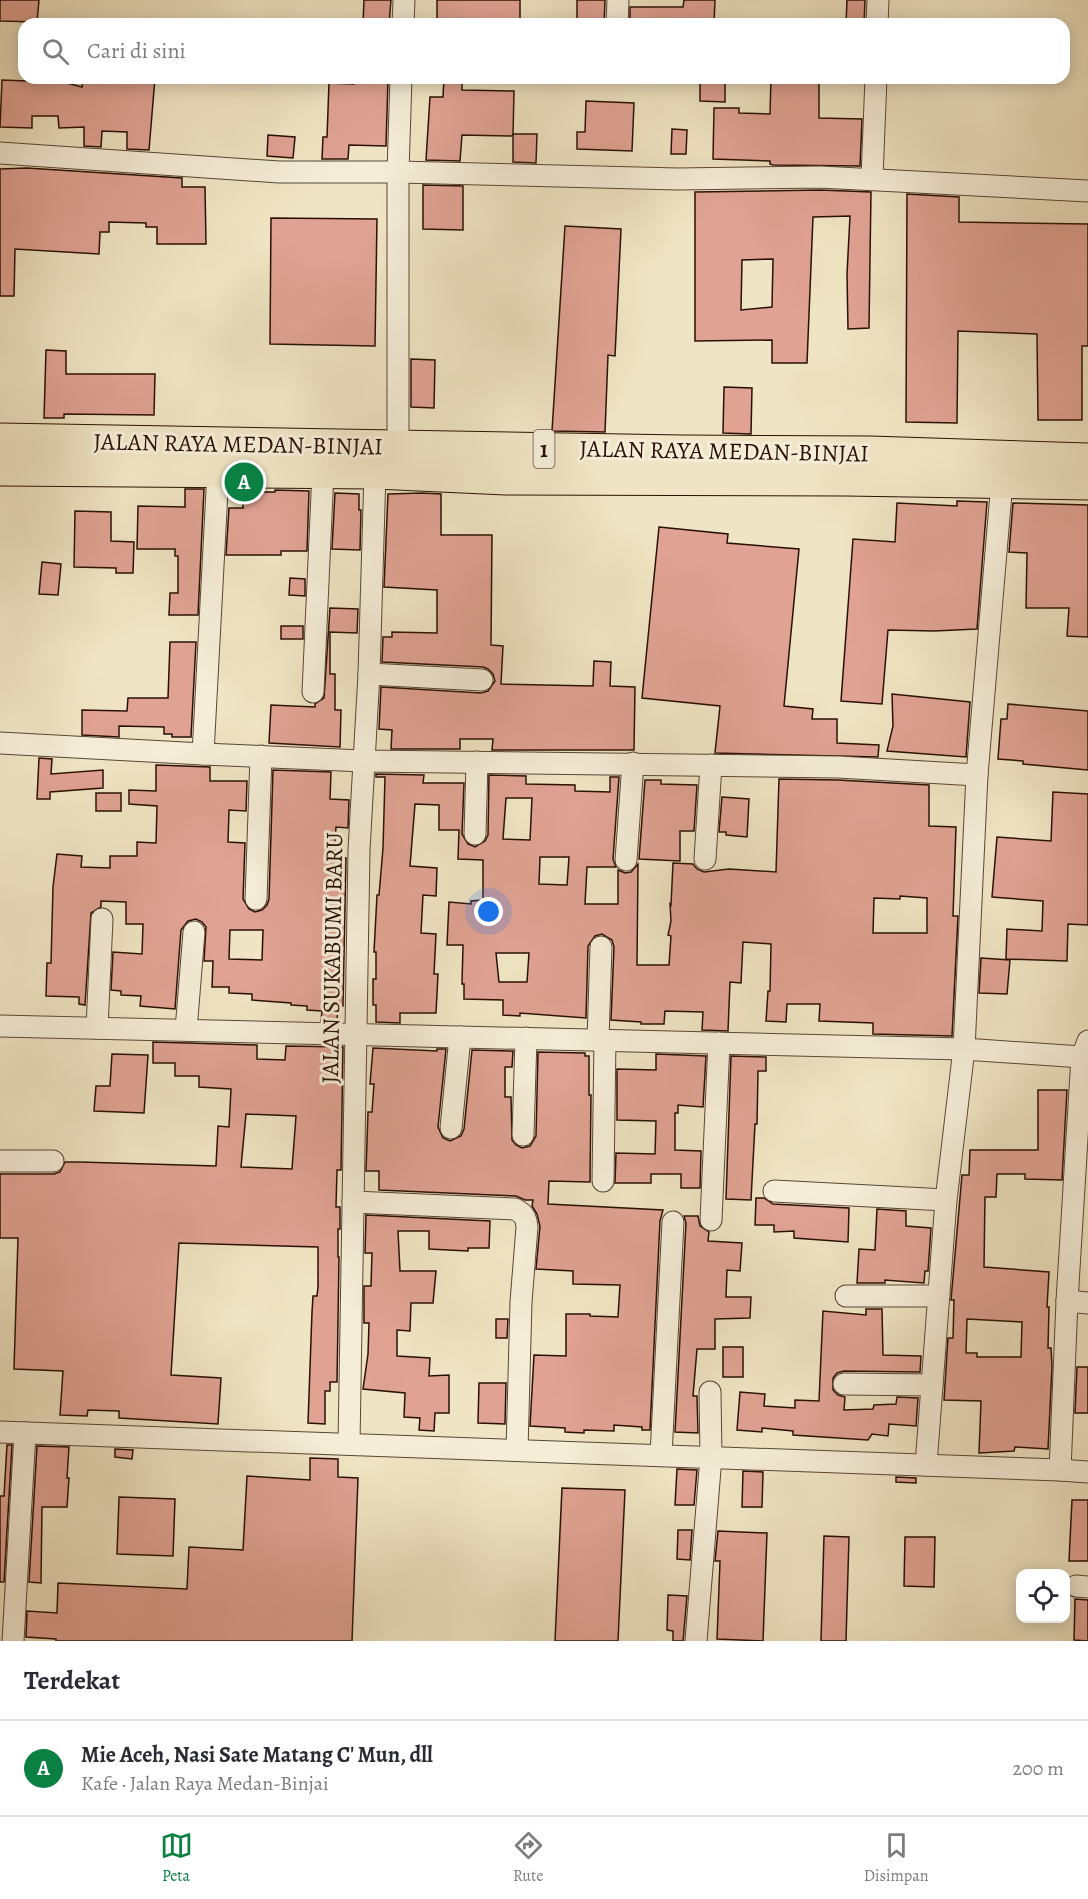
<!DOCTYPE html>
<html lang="id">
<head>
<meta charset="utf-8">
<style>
	body { margin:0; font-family:Alegreya,serif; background:#f2f2f3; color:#2b2b33 }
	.controls { position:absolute; right:18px; bottom:18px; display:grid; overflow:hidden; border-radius:12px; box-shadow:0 3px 15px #0003 }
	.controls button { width:54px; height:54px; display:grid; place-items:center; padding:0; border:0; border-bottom:2px solid #e1e1e2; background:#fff; color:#2b2b33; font:30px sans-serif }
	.you { position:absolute; left:489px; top:912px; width:21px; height:21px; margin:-15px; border:4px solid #fff; border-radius:50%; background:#1a73e8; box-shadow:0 0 0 9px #1a73e833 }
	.badge { display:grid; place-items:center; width:39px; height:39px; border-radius:50%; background:#0b8043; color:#fff; font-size:20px; font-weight:700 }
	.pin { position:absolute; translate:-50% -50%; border:3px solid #fff; box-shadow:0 2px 6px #0006 }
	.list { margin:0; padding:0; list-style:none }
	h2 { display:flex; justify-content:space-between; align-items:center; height:78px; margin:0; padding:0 24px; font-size:26px }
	h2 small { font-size:20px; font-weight:400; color:#7c7c81 }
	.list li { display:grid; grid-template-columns:39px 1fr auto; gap:18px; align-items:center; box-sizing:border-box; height:96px; padding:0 24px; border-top:2px solid #e1e1e2 }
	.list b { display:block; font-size:22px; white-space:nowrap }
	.list p { margin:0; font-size:20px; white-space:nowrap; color:#7c7c81 }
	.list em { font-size:20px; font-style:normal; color:#7c7c81 }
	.icon { flex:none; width:33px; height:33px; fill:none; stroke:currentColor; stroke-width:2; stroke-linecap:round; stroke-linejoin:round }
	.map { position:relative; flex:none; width:1088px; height:1641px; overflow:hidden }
	.search { position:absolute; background:#fff; box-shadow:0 3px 15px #0003; left:18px; right:18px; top:18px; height:66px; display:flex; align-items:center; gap:15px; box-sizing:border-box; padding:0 21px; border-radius:18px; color:#7c7c81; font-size:22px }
	.sheet { height:174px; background:#fff }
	nav { display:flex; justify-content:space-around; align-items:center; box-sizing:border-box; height:84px; border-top:2px solid #e1e1e2; background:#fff; font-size:16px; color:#7c7c81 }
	nav a { display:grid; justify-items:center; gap:3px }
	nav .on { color:#0b8043 }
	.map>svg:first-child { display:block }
	.building { fill:#e0a293; stroke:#2a1004; stroke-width:1.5; fill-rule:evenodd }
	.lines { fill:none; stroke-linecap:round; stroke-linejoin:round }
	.street-casing { stroke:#5b4534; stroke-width:23 }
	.highway-casing { stroke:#2a1004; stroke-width:35 }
	.street { stroke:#f5edd8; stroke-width:21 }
	.highway { stroke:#efe4c3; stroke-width:33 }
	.labels { text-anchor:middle; stroke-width:6; stroke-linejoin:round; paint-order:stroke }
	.shield { fill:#f5edd8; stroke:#675244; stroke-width:1.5 }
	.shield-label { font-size:22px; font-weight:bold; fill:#2a1004 }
	.street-label { font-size:24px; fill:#2a1004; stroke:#f5edd8 }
</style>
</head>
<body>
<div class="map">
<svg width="1088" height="1641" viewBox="0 0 1088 1641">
	<rect width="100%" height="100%" fill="#efe4c3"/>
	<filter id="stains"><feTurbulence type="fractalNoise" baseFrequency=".00333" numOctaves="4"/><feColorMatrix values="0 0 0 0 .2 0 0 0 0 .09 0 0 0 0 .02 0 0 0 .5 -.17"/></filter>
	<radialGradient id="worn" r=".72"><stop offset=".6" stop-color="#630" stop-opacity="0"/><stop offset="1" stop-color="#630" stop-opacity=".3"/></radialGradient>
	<!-- building -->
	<g class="building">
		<path d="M0,0h39l-2,22 -37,-1z"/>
		<path d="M364,0h27l-2,24h-26z"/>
		<rect x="437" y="0" width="83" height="24"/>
		<path d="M577,0h28l-1,24h-27z"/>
		<path d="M684,0h31l-1,24h-84v-17h53z"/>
		<path d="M847,0h18l-1,24h-18z"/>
		<path d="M28,78h20l34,9 1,-9h72l-6,72 -22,-1v-17l-25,-1 -1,16 -17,-1v-19l-25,1 -1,-12h-26v12l-32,-1 2,-47 26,1z"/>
		<path d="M354,78l34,1 -2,67 -37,-1 -1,14h-26l1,-22h4l2,-54 25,1z"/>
		<path d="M444,78h18v12l52,1 -1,45 -51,-1 -2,26 -34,-1 4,-63h13z"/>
		<path d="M700,78h25v24l-25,-1z"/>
		<path d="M771,78l48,1v39l43,1 -2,47 -87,-1 -3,-1v-3l-57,-2 1,-51h25v5l31,1z"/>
		<path d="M586,101l48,2 -2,48 -55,-2v-17h8z"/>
		<path d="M672,129l15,1 -1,24h-15z"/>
		<path d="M513,134h24l-1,29 -23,-1z"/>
		<path d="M268,135l27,2 -2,21 -26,-2z"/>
		<path d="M27,168l155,10v9h23l1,57h-49v-17h-11v-4l-37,-1v10h-9l-1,22 -84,-5 -1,47h-14v-127z"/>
		<path d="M423,185l40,1v44l-40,-1z"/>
		<path d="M820,190l51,2 -2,136 -21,1 -1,-55 3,-58 -37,1 -6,146h-35v-23l-77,1v-149zM773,259l-1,48 -31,3 1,-50z"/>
		<path d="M907,194l52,3v25l129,2v122h-6v74h-44l-1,-86 -79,-3 -1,92 -51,-1z"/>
		<path d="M271,218l106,1 -2,127 -105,-2z"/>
		<path d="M565,226l56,3 -6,127 -7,-1 -3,77 -53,-1z"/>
		<path d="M46,350l20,1v23h89l-1,41 -90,-1v4h-20z"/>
		<path d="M411,359l24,1 -1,48 -23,-1z"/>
		<path d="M724,387l28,1 -1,46 -28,-1z"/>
		<path d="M185,489h19l-6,126h-29l1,-22h8v-37h-3v-7h-38l1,-43 47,1z"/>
		<path d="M275,490l34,1 -2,60h-26v4h-55l3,-47h14v-16h32z"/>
		<path d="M335,493l24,1v16h2l-1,40 -28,-1z"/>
		<path d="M422,493l19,1v41h51l-1,110 12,1 -2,38 92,2 1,-25 17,1 -1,24 25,1 -1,63h-142l1,-11h-33v10h-69l1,-19 -13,-1 2,-42 100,6 7,-2 7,-10 -2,-7 -5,-5 -5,-2 -101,-5 1,-25h9v-5l45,1v-43l-53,-3 4,-93z"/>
		<path d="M957,501l30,1 -10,127 -43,2 -46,-1 -6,74 -41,-3 12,-162 42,3 2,-39 60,3z"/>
		<path d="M1013,503l75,2v132l-21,-1 2,-28h-43l1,-55 -18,-1z"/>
		<path d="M75,511l36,1v29l23,1 -1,31h-17v-5l-42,-1z"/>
		<path d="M659,527l69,7 -1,9 72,6 -15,157 29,3 -1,10h25v24l42,2 -1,12 -163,-4 5,-47 -78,-8z"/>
		<path d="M42,562l19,2 -3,31 -19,-1z"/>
		<path d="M290,578l15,1v17l-16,-1z"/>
		<path d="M330,608l28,1 -1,24 -27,-1v42h5v36h6l-1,37 -71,-4 2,-38 44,2v-3l9,-6z"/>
		<rect x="281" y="626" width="22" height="13"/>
		<path d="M170,642h26l-5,95h-19v-3h-8v-7l-45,-1v11l-37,-2v-25l45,1 1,-13h40z"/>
		<path d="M892,694l78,8 -4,55 -79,-6 6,-25z"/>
		<path d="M1008,704l80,7v59l-65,-6v-3l-25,-2 3,-40h6z"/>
		<path d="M39,758l13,1 -1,15 52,-4v18l-53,4v7h-13z"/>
		<path d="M156,765l54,2v14h37l-1,30 -17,-1 -1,32 17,1 -2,56 6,10 6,3 7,-2 5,-5 2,-6 4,-129 58,2 -1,27 19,1 -1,28 -12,-1 -2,30 12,1 -3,148h-5l-1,15h-16l1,-10 -15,-1v-4l-16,-1v-2l-39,-3v-6l-23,-1v-6h-17l1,-26h-9l2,-34 -4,-5 -6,-3 -8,2 -7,9 -6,79 -35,-3 1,-10 -20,-1v-4l-10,-1 2,-38 29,2 1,-30h-17v-22l-25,-1v6l-10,6 -6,92 -6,-1v-7l-33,-1 1,-33h4l2,-76 4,-33 25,2 -1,11 29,1v-12h27v-14l19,1 1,-37 -28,-2v-14l27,1zM230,930h33l-1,30 -33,-1z"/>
		<path d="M376,774l48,1 -1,8h41l-2,51 6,10 7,3 10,-6 3,-6 1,-60 37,1v8l49,1v6l35,1v-15h9l-6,82 3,8h-29l-2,37h33v-34l7,3 6,-1 7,-8 -1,101h32l2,-29 -3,-1 3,-14 -1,-17 1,1 2,-42 20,1 4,5 7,3 25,-3 47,3 3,-93 59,1 91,5v41l27,1 -3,89h5l-6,120 -79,-2v-11l-54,-2 1,-17h-33l-1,18 -20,-1 2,-30h2l1,-47 -28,-2 -2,41 -11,-1 -2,49 -26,-1 1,-18 -38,-1 -1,13h-23v-2l-30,-2 3,-73 -2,-7 -10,-6 -7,2 -7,10 -2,72 -66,-5v3l-17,-1v-15l-39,-1v-15h-2l1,-39h-16l2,-43 22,2v-3l12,-1v-40l-25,-1 1,-29h-20v-25l-24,-1 -5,62 27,2 -1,28 -13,-1 -2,38 15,1 -2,40h4l-2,39h-36v10l-24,-1v-17h-3v-26h3v-27h-2l3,-57h2l4,-47 2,-71h-9zM506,798h26l-2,42 -27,-1zM540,857h29l-2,28 -28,-1zM900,896l27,2v35h-54l1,-35 26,1zM496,953h33l-2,29h-28z"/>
		<path d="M645,780h16v4l36,1 -3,46h-14v30l-41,-2z"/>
		<path d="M1053,792l35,2v131l-20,-1 -1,37 -61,-2 1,-30 35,2 1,-30 -51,-4 5,-60 54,4z"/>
		<rect x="96" y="793" width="25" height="18"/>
		<path d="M722,797l27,2 -2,38 -21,-2v-3h-7z"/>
		<path d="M981,958l29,2 -3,34 -28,-1z"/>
		<path d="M153,1042l104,3v14l28,1 1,-14 57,1 -2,123h-4l-1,37h4v22h-2v28h1l-2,125h-7v9h-5v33l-17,-1 4,-111 1,-16h4l1,-9v-40l-139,-4 -8,132 50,3 -3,46 -99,-6v-7l-31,-1 -1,6 -27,-1 3,-44 -49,-2 4,-131h-18v-64h54l6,-2 5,-10h15l136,4 2,-40 11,1 2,-38 -32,-2v-11h-24v-13h-22zM246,1114l50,2 -4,53 -51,-2z"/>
		<path d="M373,1048l64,3v-2h9l-8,78 5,11 7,3 11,-5 3,-7 8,-79 41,1 -1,16h-7v30h6l1,43 4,5 6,3 8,-2 6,-10 2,-84 47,1v3h4v39h2l-1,87 -41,-1 -1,23 115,6 -3,11 -10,209h-8v-3l-28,-2v6l-30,-1v3l-19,-1v-4l-35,-2 4,-71 32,1v-42h24v2l28,1 2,-32 -47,-1v-13l-37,-2 4,-43 -3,-12 -5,-8 1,-6h-8l-9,-4 -137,-6v-19h-13l2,-59h4l2,-28h-4z"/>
		<path d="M112,1054l36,1 -4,58 -50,-2 2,-25h14z"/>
		<path d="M656,1054l50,2 -3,51 -25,-2v8h-3v37l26,1 -1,37h-19v-14h-30v9h-36l1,-30 39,1 1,-33 -39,-1v-51l39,1z"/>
		<path d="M731,1056l35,1v14h-8l-1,53h-2l-4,76 -25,-1z"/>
		<path d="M1038,1090h29l-5,90 -37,-1v-5h-28l-1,23h-11l-1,70 65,5 -2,35h2l-1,41h3l1,19 -4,82 -33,-2 -1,4 -35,2 2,-52 -37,-1 4,-62h5l1,-38h-3l11,-125h7l1,-25h68zM967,1319l55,3 -1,35h-44v-4h-11z"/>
		<path d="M756,1198h8l9,6 76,4 -1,34 -54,-4v-7l-20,1v-7h-19z"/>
		<path d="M877,1209l29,2v15l25,2 -3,43h-3l-1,12 -39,-3v3h-28l2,-34 16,1z"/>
		<path d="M366,1215l124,6 -1,27h-21v3l-39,-2v-18h-31l2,40h36l-3,32h-22l-1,28 -13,-1v26l33,2 -1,18 20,-1v38h-14l-1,18 -15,-1 1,-12 -16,-1 1,-24 -42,-4 5,-35 1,-31h-5v-37h7l1,-33h-7z"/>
		<path d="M684,1216h14l2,10 9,6 -1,9 34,2 -2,28 -13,-1 -1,27h25l-1,21 -35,1v30h-18l-4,47h4l1,37 -23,-1 11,-209z"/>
		<path d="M866,1309h16l1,46 38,1 -1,16 -76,-1 -7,2 -4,5v12l5,5 7,2 -1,13 29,-1 1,-4 22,-1 1,-7 21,1 -2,28 -27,-2 -1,12 -16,-2 -4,6 -75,-5v-4l-31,-3v4l-25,-2 3,-38 25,2 -1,12 31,2v-8l24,1 4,-90 43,4z"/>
		<path d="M496,1319h12l-1,19h-11z"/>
		<rect x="723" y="1347" width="20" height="30"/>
		<path d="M1077,1367h11v46h-13z"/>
		<path d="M479,1383h27l-1,41 -27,-1z"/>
		<path d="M7,1445h5l-8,137h-4v-86h4z"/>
		<path d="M37,1446l32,1 -2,31h2l-2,29h-25l-1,76 -12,-1z"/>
		<path d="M115,1449l18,1 -1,9 -17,-2z"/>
		<path d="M310,1458l28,1v18l20,1 -6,163h-296v-2l-30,-2 1,-26 30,2 1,-30 129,6 2,-42 54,3 4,-74 63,4z"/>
		<path d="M677,1469l20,1 -3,35h-19z"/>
		<path d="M743,1471l20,1 -1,35h-20z"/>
		<path d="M896,1477l20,1v5l-20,-1z"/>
		<path d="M562,1488l63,2 -7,151h-63z"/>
		<path d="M119,1497l56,2 -2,57 -56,-2z"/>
		<path d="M1072,1500h16v61h-19z"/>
		<path d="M678,1530h14l-2,30 -13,-1z"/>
		<path d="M718,1531l49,2 -4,108 -46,-2 3,-78h-5z"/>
		<path d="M824,1536l25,1 -3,104h-25z"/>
		<path d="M905,1537h30l-1,50 -30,-1z"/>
		<path d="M668,1595l19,1 -4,45h-10v-10l-6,-1z"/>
		<path d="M1075,1599l13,1v41l-14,-1z"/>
	</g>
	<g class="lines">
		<defs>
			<g id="street">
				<path d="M403,24l1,-24"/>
				<path d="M617,24l1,-24"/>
				<path d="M877,24l1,-24"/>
				<path d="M0,153l279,19h119l280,7 142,-2 268,14"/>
				<path d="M872,178l4,-100"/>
				<path d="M398,458v-286l3,-94"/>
				<path d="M369,674l113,6"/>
				<path d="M313,692l10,-220"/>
				<path d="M0,743l203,11 160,7 475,6 139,8"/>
				<path d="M203,754l15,-282"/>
				<path d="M475,834l2,-72"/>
				<path d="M705,859l6,-94"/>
				<path d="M626,860l7,-97"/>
				<path d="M256,899l5,-143"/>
				<path d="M0,1026l964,23 118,8"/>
				<path d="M97,1028l5,-109"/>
				<path d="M186,1030l8,-98"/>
				<path d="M598,1040l3,-93"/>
				<path d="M451,1128l9,-91"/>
				<path d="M523,1135l3,-97"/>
				<path d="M0,1161h53"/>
				<path d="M603,1181l2,-141"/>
				<path d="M774,1191l172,9"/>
				<path d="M353,1202l162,7c9,5 11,8 12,18l-6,75 -4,148"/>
				<path d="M711,1220l8,-177"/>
				<path d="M846,1296h93"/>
				<path d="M1067,1301l15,-244 6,-16"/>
				<path d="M1088,1303l-21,-2 -7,169 28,2"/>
				<path d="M844,1384l88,1"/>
				<path d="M0,1432l1060,38"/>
				<path d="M349,1444l10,-594 10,-176 6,-202"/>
				<path d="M661,1455l12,-233"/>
				<path d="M926,1465l20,-265 18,-151 13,-274 26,-305"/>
				<path d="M1076,1586l12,1"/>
				<path d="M13,1641l12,-208"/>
				<path d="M696,1641l15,-184 -1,-65"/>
			</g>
			<g id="highway">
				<path d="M0,440l682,12 188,1 218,7"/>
				<path d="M0,469l375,3 131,6 340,1 242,4"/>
			</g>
		</defs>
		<!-- street casing -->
		<use href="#street" class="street-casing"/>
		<!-- highway casing -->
		<use href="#highway" class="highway-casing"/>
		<!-- street -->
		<use href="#street" class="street"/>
		<!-- highway -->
		<use href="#highway" class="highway"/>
	</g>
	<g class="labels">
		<!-- shield labels -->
		<rect class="shield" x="533.5" y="430" width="21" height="38" rx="4.5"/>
		<g class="shield-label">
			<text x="544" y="457">1</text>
		</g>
		<!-- street labels -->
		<g class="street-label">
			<text transform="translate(238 444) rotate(1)" y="8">JALAN RAYA MEDAN-BINJAI</text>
			<text transform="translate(724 451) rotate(1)" y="8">JALAN RAYA MEDAN-BINJAI</text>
			<text transform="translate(332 958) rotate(-89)" y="8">JALAN SUKABUMI BARU</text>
		</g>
	</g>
	<rect width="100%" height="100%" filter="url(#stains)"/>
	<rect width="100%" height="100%" fill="url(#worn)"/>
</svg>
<div class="controls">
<button><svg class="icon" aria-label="locate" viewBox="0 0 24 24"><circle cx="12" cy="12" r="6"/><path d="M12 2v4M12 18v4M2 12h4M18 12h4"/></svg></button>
</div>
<div class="you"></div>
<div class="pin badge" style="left:244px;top:482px">A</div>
<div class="search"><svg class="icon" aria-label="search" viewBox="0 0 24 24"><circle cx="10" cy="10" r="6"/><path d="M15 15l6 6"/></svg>Cari di sini</div>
</div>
<section class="sheet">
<h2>Terdekat<small></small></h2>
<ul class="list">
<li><span class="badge">A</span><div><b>Mie Aceh, Nasi Sate Matang C' Mun, dll</b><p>Kafe · Jalan Raya Medan-Binjai</p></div><em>200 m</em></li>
</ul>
</section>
<nav>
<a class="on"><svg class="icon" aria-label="map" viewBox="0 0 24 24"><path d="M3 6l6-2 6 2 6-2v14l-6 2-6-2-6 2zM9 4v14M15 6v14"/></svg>Peta</a>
<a><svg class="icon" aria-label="directions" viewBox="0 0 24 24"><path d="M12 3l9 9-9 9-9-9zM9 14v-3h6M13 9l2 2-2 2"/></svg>Rute</a>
<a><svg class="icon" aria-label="saved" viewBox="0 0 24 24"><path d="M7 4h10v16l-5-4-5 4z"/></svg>Disimpan</a>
</nav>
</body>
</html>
